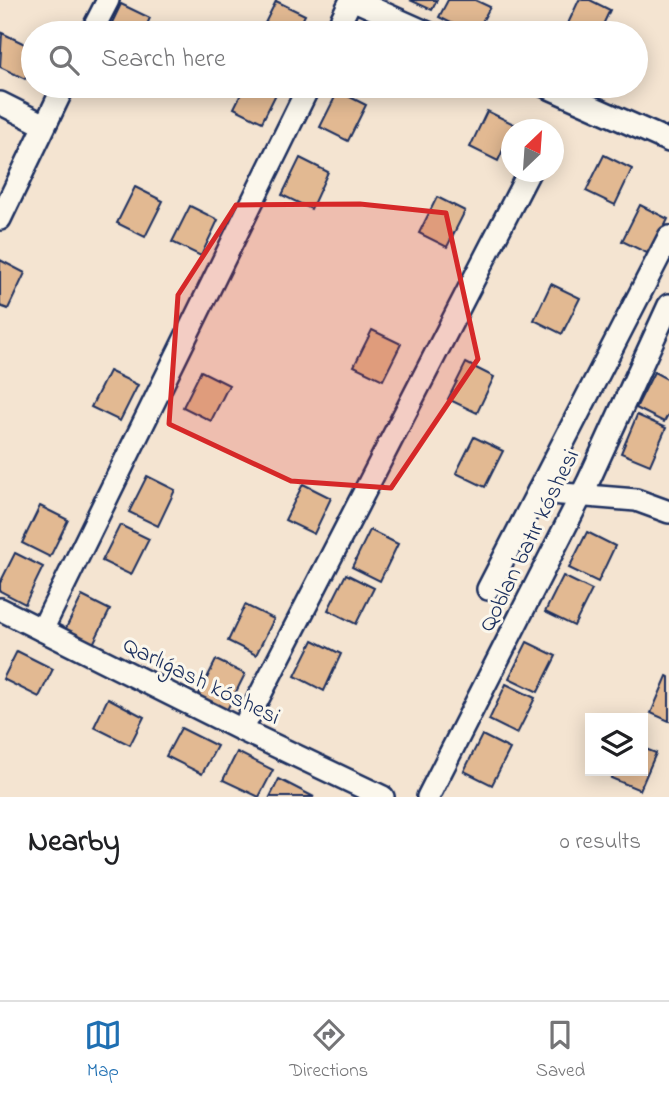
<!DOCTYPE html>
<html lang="en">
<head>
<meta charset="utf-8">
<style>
	body { margin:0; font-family:"Indie Flower",sans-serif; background:#f2f2f2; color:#202124 }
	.controls { position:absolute; right:21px; bottom:21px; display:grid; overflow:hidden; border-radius:0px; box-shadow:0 4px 18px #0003 }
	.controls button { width:63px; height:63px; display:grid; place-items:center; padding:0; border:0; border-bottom:2px solid #e0e0e0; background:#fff; color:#202124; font:35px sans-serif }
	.compass { position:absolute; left:501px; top:119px; width:63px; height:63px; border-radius:50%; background:#fff; box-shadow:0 4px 18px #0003; rotate:25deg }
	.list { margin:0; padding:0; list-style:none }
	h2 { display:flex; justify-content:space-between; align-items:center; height:91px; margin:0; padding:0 28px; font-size:30px }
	h2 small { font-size:23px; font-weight:400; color:#757577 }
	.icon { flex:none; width:38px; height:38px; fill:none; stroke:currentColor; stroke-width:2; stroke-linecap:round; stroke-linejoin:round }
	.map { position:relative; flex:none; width:669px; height:797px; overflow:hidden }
	.search { position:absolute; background:#fff; box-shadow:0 4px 18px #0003; left:21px; right:21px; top:21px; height:77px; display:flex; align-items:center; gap:18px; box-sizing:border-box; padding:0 24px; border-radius:38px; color:#757577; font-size:26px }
	.sheet { height:203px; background:#fff }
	nav { display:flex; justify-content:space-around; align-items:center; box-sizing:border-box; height:98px; border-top:2px solid #e0e0e0; background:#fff; font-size:19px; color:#757577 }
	nav a { display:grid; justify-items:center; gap:4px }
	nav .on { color:#1f6fb2 }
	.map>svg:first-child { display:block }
	.building { fill:#e2b992; stroke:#1b2f5e; stroke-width:2 }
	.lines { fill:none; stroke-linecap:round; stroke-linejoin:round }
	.minor-casing { stroke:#1b2f5e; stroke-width:26 }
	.minor { stroke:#fbf7ec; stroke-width:21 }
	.marked { fill:#d62828; fill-opacity:0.2; stroke:#d62828; stroke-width:5; stroke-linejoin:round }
	.labels { text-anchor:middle; stroke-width:6; stroke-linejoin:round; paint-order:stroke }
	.street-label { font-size:24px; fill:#1b2f5e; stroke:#fbf7ec }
</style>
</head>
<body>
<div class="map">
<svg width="669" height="797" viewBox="0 0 669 797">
	<rect width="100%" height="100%" fill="#f4e4d1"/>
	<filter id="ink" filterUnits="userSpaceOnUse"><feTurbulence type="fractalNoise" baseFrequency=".0143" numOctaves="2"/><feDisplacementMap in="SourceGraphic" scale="14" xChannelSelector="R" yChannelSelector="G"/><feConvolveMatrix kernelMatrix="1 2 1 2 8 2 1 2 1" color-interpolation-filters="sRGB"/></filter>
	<g filter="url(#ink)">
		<!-- building -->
		<g class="building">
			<path d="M410,0h27l-5,10z"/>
			<path d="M448,0h27l15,7 -14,26h-5l-32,-16z"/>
			<path d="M579,0h11l20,10 -11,23 -35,-1z"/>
			<path d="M276,1l29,14 -9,18h-36z"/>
			<path d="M121,4l29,14 -7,15h-36z"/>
			<path d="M2,33l31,15v13l-8,18 -25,-12z"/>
			<path d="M245,86h35l-18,36 -28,-14z"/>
			<path d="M338,91l28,14 -18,36 -28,-14z"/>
			<path d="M487,111l29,14 -4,5 -14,31 -28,-14z"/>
			<path d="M604,155l28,14 -17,36 -29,-14z"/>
			<path d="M300,158l28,14 -17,37 -29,-14z"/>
			<path d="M135,187l28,14 -18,36 -28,-14z"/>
			<path d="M437,197l28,14 -18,36 -28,-14z"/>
			<path d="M640,205l28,14 -17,36 -29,-14z"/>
			<path d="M190,206l28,14 -17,36 -29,-14z"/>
			<path d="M0,260l25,13 -17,36 -8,-3z"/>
			<path d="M551,284l29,14 -18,36 -28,-14z"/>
			<path d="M372,330l29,14 -18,36 -29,-14z"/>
			<path d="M466,363l28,14 -17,36 -29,-14z"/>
			<path d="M109,371l29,14 -18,36 -29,-14z"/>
			<path d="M201,371l28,14 -18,36 -28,-14z"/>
			<path d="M654,372l15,8v33l-5,9 -28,-14z"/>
			<path d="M637,415l29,13 -16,37 -29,-12z"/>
			<path d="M474,437l29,14 -18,36 -29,-14z"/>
			<path d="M147,476l28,14 -17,36 -29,-14z"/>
			<path d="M303,484l28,14 -17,36 -29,-14z"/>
			<path d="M40,506l28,14 -18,37 -28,-14z"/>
			<path d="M120,525l29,14 -18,36 -29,-14z"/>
			<path d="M370,530l28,14 -18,37 -28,-14z"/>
			<path d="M587,532l28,14 -17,36 -29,-14z"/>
			<path d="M15,553l28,14 -18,37 -25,-13v-8z"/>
			<path d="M346,574l28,14 -18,36 -28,-14z"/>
			<path d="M563,576l29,14 -18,36 -29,-14z"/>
			<path d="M82,596l28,14 -18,36 -28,-14z"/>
			<path d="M245,605l29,14 -18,36 -28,-14z"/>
			<path d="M313,640l28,14 -17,37 -29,-15z"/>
			<path d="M527,642l29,14 -18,36 -29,-14z"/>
			<path d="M17,651l36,18 -14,28 -36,-18z"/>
			<path d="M216,660l29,14 -18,36 -29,-14z"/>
			<path d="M667,676l2,1v44l-18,-8z"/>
			<path d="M506,684l29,14 -18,36 -28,-14z"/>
			<path d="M108,698l36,19 -14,28 -36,-18z"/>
			<path d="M181,728l36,18 -15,28 -36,-18z"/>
			<path d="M482,735l28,14 -18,36 -28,-14z"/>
			<path d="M643,748l13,5 -16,37 -29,-12 3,-7h29z"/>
			<path d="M237,752l36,18 -14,27 -36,-17z"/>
			<path d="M279,779l35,18h-44z"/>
		</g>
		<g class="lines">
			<defs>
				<g id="minor">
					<path d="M354,0l74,33"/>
					<path d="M91,33l17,-33"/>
					<path d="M335,33l16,-33"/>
					<path d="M545,86l124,55"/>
					<path d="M0,103l44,22"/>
					<path d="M0,219l64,-133"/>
					<path d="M538,492l98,8 33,12"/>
					<path d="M488,589l181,-352"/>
					<path d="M0,609l242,121 141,67"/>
					<path d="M42,630l267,-544"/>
					<path d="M242,730l287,-558"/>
					<path d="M428,797l160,-315 81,-177"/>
				</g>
			</defs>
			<!-- minor casing -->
			<use href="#minor" class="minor-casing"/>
			<!-- minor -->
			<use href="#minor" class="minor"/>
		</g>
	</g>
	<!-- marked area -->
	<path class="marked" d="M360,204l86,9 32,146 -87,129 -100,-7 -122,-57 9,-129 58,-90z"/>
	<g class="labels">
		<!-- street labels -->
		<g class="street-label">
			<text transform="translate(528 540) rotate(-64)" y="8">Qoblan batır kóshesi</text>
			<text transform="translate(202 680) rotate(26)" y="8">Qarlıǵash kóshesi</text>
		</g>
	</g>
</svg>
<div class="controls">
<button><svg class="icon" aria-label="layers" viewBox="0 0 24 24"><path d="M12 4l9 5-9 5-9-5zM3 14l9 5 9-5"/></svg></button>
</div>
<svg class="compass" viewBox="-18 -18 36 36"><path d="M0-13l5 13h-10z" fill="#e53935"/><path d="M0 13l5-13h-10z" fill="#757577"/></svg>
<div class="search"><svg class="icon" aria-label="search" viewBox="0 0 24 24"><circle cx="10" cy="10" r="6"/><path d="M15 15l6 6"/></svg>Search here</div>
</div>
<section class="sheet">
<h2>Nearby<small>0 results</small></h2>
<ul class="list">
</ul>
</section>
<nav>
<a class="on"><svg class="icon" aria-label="map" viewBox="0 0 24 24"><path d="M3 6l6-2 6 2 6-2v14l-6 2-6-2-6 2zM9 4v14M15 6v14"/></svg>Map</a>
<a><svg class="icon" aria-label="directions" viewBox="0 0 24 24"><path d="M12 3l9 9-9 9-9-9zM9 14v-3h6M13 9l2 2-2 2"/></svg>Directions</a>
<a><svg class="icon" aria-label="saved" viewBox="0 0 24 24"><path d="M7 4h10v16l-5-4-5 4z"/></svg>Saved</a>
</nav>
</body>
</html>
